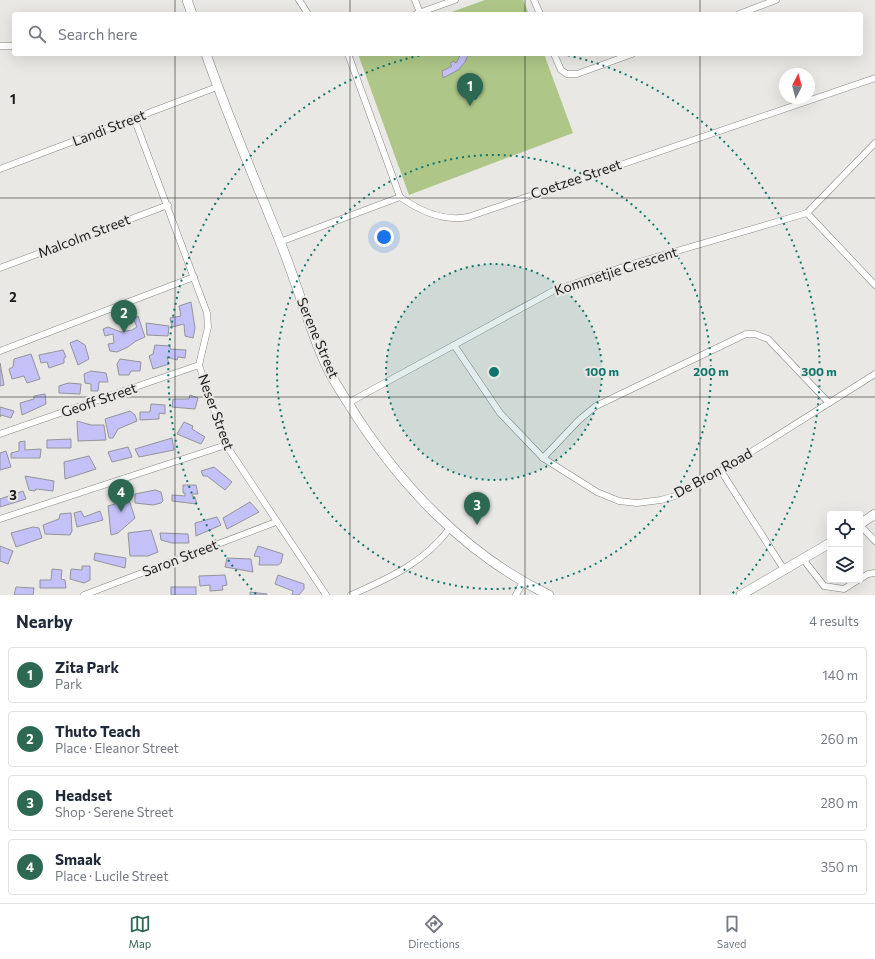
<!DOCTYPE html>
<html lang="en">
<head>
<meta charset="utf-8">
<style>
	body { margin:0; font-family:Commissioner,sans-serif; background:#f2f2f3; color:#1f2937 }
	.controls { position:absolute; right:12px; bottom:12px; display:grid; overflow:hidden; border-radius:4px; box-shadow:0 4px 16px #0002 }
	.controls button { width:36px; height:36px; display:grid; place-items:center; padding:0; border:0; border-bottom:1px solid #e0e1e3; background:#fff; color:#1f2937; font:20px sans-serif }
	.compass { position:absolute; left:779px; top:68px; width:36px; height:36px; border-radius:50%; background:#fff; box-shadow:0 4px 16px #0002; rotate:6deg }
	.you { position:absolute; left:384px; top:237px; width:14px; height:14px; margin:-10px; border:3px solid #fff; border-radius:50%; background:#1a73e8; box-shadow:0 0 0 6px #1a73e833 }
	.badge { display:grid; place-items:center; width:26px; height:26px; border-radius:50%; background:#2d6852; color:#fff; font-size:13px; font-weight:700 }
	.pin { position:absolute; translate:-50% -33px; filter:drop-shadow(0 1px 2px #0008) }
	.pin::after { content:''; position:absolute; top:21px; width:14px; height:12px; background:inherit; clip-path:polygon(0 0,100% 0,50% 100%) }
	.list { margin:0; padding:0; list-style:none }
	h2 { display:flex; justify-content:space-between; align-items:center; height:52px; margin:0; padding:0 16px; font-size:17px }
	h2 small { font-size:13px; font-weight:400; color:#747a83 }
	.list li { display:grid; grid-template-columns:26px 1fr auto; gap:12px; align-items:center; box-sizing:border-box; height:56px; margin:0 8px 8px; padding:0 8px; border:1px solid #e0e1e3; border-radius:4px }
	.list b { display:block; font-size:15px; white-space:nowrap }
	.list p { margin:0; font-size:13px; white-space:nowrap; color:#747a83 }
	.list em { font-size:13px; font-style:normal; color:#747a83 }
	.icon { flex:none; width:22px; height:22px; fill:none; stroke:currentColor; stroke-width:2; stroke-linecap:round; stroke-linejoin:round }
	.map { position:relative; flex:none; width:875px; height:595px; overflow:hidden }
	.search { position:absolute; background:#fff; box-shadow:0 4px 16px #0002; left:12px; right:12px; top:12px; height:44px; display:flex; align-items:center; gap:10px; box-sizing:border-box; padding:0 14px; border-radius:4px; color:#747a83; font-size:15px }
	.sheet { height:308px; background:#fff }
	nav { display:flex; justify-content:space-around; align-items:center; box-sizing:border-box; height:56px; border-top:1px solid #e0e1e3; background:#fff; font-size:11px; color:#747a83 }
	nav a { display:grid; justify-items:center; gap:2px }
	nav .on { color:#2d6852 }
	.map>svg:first-child { display:block }
	.green { fill:#aec788 }
	.water { fill:#2a94cf; stroke:#267099 }
	.building { fill:#c3c1f8; stroke:#949498 }
	.lines { fill:none; stroke-linecap:round; stroke-linejoin:round }
	.street-casing { stroke:#888682; stroke-width:7 }
	.secondary-casing { stroke:#888682; stroke-width:10 }
	.street { stroke:#fff; stroke-width:6 }
	.secondary { stroke:#fff; stroke-width:9 }
	.grid { fill:none; stroke:#1c1b1a; stroke-width:1; stroke-opacity:0.55 }
	.ring { fill:none; stroke:#0f766e; stroke-width:2; stroke-dasharray:2 4 }
	.labels { text-anchor:middle; stroke-width:4; stroke-linejoin:round; paint-order:stroke }
	.street-label { font-size:14px; fill:#1c1b1a; stroke:#eae8e4 }
	.grid-label { font-size:13px; text-anchor:middle; font-weight:bold; fill:#1c1b1a; stroke:#eae8e4; stroke-width:4; stroke-linejoin:round; paint-order:stroke }
	.centre { fill:#0f766e; stroke:#eae8e4; stroke-width:2 }
	.ring-label { font-size:12px; text-anchor:middle; font-weight:bold; fill:#0f766e; stroke:#eae8e4; stroke-width:4; stroke-linejoin:round; paint-order:stroke }
</style>
</head>
<body>
<div class="map">
<svg width="875" height="595" viewBox="0 0 875 595">
	<rect width="100%" height="100%" fill="#eae8e4"/>
	<!-- green -->
	<g class="green">
		<path d="M485,0h38l6,14h-83z"/>
		<path d="M358,54h186l29,79 -164,62z"/>
	</g>
	<!-- water -->
	<path class="water" d="M467,75l7,1 8,7 -1,8 -5,8h-3l-4,-12 -6,-6z"/>
	<!-- building -->
	<g class="building">
		<path d="M461,54h10v2l-3,-1 -3,7 -7,8 -15,8 -1,-7 10,-5 -2,-2 3,-3 3,2z"/>
		<path d="M191,302l4,26 -2,10 -8,-2 -1,-12 -12,3 -2,-9 11,-2 -2,-10z"/>
		<path d="M138,316l7,21 -9,4 -8,6 -11,5 -7,-1 -2,-7 6,-1 -1,-9 -8,2 -2,-7 5,-2 13,5 11,-2 5,-3 -3,-7z"/>
		<path d="M146,323l23,3 -1,10 -21,-1z"/>
		<path d="M77,340l8,5 4,14 -11,6 -8,-22z"/>
		<path d="M155,345l15,1v3l16,1 -1,8 -7,-1 -1,3 -10,-3 2,7 -16,5 -4,-13 4,-2z"/>
		<path d="M63,350l3,7 -2,1v5l-15,5 -2,-6 -6,1 -2,-8z"/>
		<path d="M31,354l9,25 -13,4 -3,-7 -12,3 -3,-10 4,-2 1,-8z"/>
		<path d="M120,359l21,3 -1,9h-9l-2,4h-10l-2,-11z"/>
		<path d="M0,363l4,22 -4,1z"/>
		<path d="M91,371l15,2 2,9h-9l-1,9h-7v-7l-6,-1 -1,-9z"/>
		<path d="M68,383l13,1 -1,10 -21,-1v-7z"/>
		<path d="M45,394l1,10 -24,11 -2,-12 14,-4v-3z"/>
		<path d="M190,395l8,3 -3,11 -23,-2 1,-8h16z"/>
		<path d="M151,404l14,1v9l-6,-1v6l-19,1v-8h10z"/>
		<path d="M0,407l14,4 -3,7 -10,-3 -1,2z"/>
		<path d="M130,411l5,4 2,6 -19,8 -5,9h-4l-4,-19z"/>
		<path d="M77,421l14,4h13l2,15 -28,1z"/>
		<path d="M184,422l9,4 -1,3 13,8 -4,7 -24,-10z"/>
		<path d="M172,438l2,12 -35,7 -4,-8z"/>
		<path d="M71,439v9h-24v-8z"/>
		<path d="M25,441v9l16,-1 -1,9h-29v-5l8,-2v-9z"/>
		<path d="M128,447l4,10 -20,5 -4,-10z"/>
		<path d="M6,451l5,16 -11,3v-17z"/>
		<path d="M89,456l7,13 -31,10 -1,-17z"/>
		<path d="M214,467l18,15 -7,8 -18,-14h-4l-2,-5z"/>
		<path d="M25,476l29,5 -1,10 -17,-2 -1,2 -6,-1z"/>
		<path d="M183,485h13l2,9h-5l-1,2 3,1 2,7 -25,-3v-6l13,1v-3h-2z"/>
		<path d="M155,490l6,2 2,9 -2,2 -8,2 -18,-2v-9z"/>
		<path d="M23,491l3,8 -26,8v-8z"/>
		<path d="M129,500l6,18 -17,15 -7,2 -3,-29z"/>
		<path d="M250,502l9,10 -32,17 -4,-11z"/>
		<path d="M81,511l3,6 16,-6 3,9 -26,7 -3,-14z"/>
		<path d="M71,513l1,18 -2,4 -25,-1 -2,-9 16,-6 1,-5z"/>
		<path d="M217,517l4,8 -25,11 -1,-13z"/>
		<path d="M33,527l6,1 3,10 -26,9 -5,-14z"/>
		<path d="M151,530l7,22 -10,4h-18l-2,-23z"/>
		<path d="M160,533l28,1 1,9h-17l-11,-3z"/>
		<path d="M0,546l13,5 -5,13 -8,-3z"/>
		<path d="M258,546l25,8 -2,9 -3,2h-19l1,-8 -6,-1z"/>
		<path d="M95,553l31,5 -1,10 -31,-8z"/>
		<path d="M227,558l24,1 2,13 -28,-5z"/>
		<path d="M82,566h8v14l-6,3 -14,-4 1,-10 11,1z"/>
		<path d="M52,569l10,1 -1,9 4,1 1,8h-26v-8h11z"/>
		<path d="M225,575l2,10 -5,1 1,4 -13,1v-6l-10,1 -1,-10z"/>
		<path d="M278,575l26,9v5l-5,6h-7l1,-4 -18,-7z"/>
		<path d="M16,587l18,1 -1,7h-19z"/>
		<rect x="171" y="587" width="25" height="8"/>
		<path d="M250,592l17,2v1h-17z"/>
	</g>
	<g class="lines">
		<defs>
			<g id="street">
				<path d="M299,0l9,14"/>
				<path d="M415,0l5,13"/>
				<path d="M534,0l6,14"/>
				<path d="M416,14l39,-14"/>
				<path d="M739,14l37,-14"/>
				<path d="M0,46h14"/>
				<path d="M348,54l52,143"/>
				<path d="M554,54l7,16 6,4h10l55,-20"/>
				<path d="M134,118l73,195 1,14 -9,38 27,80 100,150"/>
				<path d="M0,169l217,-82"/>
				<path d="M400,197c20,14 43,25 68,20l407,-139"/>
				<path d="M807,213l68,72"/>
				<path d="M280,242l120,-45"/>
				<path d="M0,268l168,-63"/>
				<path d="M454,345l46,68 43,45 54,34 22,9 18,2 24,-3 14,-4 46,-25 154,-97"/>
				<path d="M0,351l194,-74"/>
				<path d="M348,403l205,-112 76,-26 178,-52 68,-70"/>
				<path d="M0,434l199,-69"/>
				<path d="M543,458l36,-38 17,-14 150,-72h9l13,5 61,64"/>
				<path d="M721,471l64,100"/>
				<path d="M0,519l226,-74"/>
				<path d="M860,525l15,16"/>
				<path d="M803,559l21,27 20,3 14,-9"/>
				<path d="M860,579l8,-5 7,-1"/>
				<path d="M84,595l192,-73"/>
				<path d="M351,595c38,-17 73,-32 99,-67"/>
				<path d="M516,595l7,-13"/>
			</g>
			<g id="secondary">
				<path d="M187,0l5,14"/>
				<path d="M206,54c22,63 48,123 73,185 17,41 28,84 46,124 6,14 15,27 23,40 49,79 117,152 201,192"/>
				<path d="M860,524l15,-10"/>
				<path d="M741,595l89,-52"/>
			</g>
		</defs>
		<!-- street casing -->
		<use href="#street" class="street-casing"/>
		<!-- secondary casing -->
		<use href="#secondary" class="secondary-casing"/>
		<!-- street -->
		<use href="#street" class="street"/>
		<!-- secondary -->
		<use href="#secondary" class="secondary"/>
	</g>
	<!-- grid -->
	<path class="grid" d="M175,0v14M350,0v14M525,0v14M700,0v14M175,54v541M350,54v541M525,54v541M700,54v541M0,198h875M0,397h875"/>
	<!-- distance rings -->
	<circle cx="494" cy="372" r="108" fill="#0f766e" fill-opacity=".12"/>
	<g class="ring">
		<circle cx="494" cy="372" r="108"/>
		<circle cx="494" cy="372" r="217"/>
		<path d="M256 594A325 325 0 0 1 426 54M562 54A325 325 0 0 1 732 594"/>
	</g>
	<g class="labels">
		<!-- street labels -->
		<g class="street-label">
			<text transform="translate(109 128) rotate(-21)" y="5">Landi Street</text>
			<text transform="translate(576 179) rotate(-19)" y="5">Coetzee Street</text>
			<text transform="translate(84 236) rotate(-21)" y="5">Malcolm Street</text>
			<text transform="translate(616 271) rotate(-18)" y="5">Kommetjie Crescent</text>
			<text transform="translate(318 338) rotate(67)" y="5">Serene Street</text>
			<text transform="translate(99 400) rotate(-19)" y="5">Geoff Street</text>
			<text transform="translate(216 412) rotate(70)" y="5">Neser Street</text>
			<text transform="translate(713 473) rotate(-29)" y="5">De Bron Road</text>
			<text transform="translate(180 558) rotate(-21)" y="5">Saron Street</text>
		</g>
	</g>
	<g class="grid-label">
		<text x="13" y="104">1</text>
		<text x="13" y="302">2</text>
		<text x="13" y="500">3</text>
	</g>
	<circle cx="494" cy="372" r="6" class="centre"/>
	<g class="ring-label">
		<text x="602" y="376">100 m</text>
		<text x="711" y="376">200 m</text>
		<text x="819" y="376">300 m</text>
	</g>
</svg>
<div class="controls">
<button><svg class="icon" aria-label="locate" viewBox="0 0 24 24"><circle cx="12" cy="12" r="6"/><path d="M12 2v4M12 18v4M2 12h4M18 12h4"/></svg></button>
<button><svg class="icon" aria-label="layers" viewBox="0 0 24 24"><path d="M12 4l9 5-9 5-9-5zM3 14l9 5 9-5"/></svg></button>
</div>
<svg class="compass" viewBox="-18 -18 36 36"><path d="M0-13l5 13h-10z" fill="#e53935"/><path d="M0 13l5-13h-10z" fill="#747a83"/></svg>
<div class="you"></div>
<div class="pin badge" style="left:470px;top:106px">1</div>
<div class="pin badge" style="left:124px;top:333px">2</div>
<div class="pin badge" style="left:477px;top:525px">3</div>
<div class="pin badge" style="left:121px;top:512px">4</div>
<div class="search"><svg class="icon" aria-label="search" viewBox="0 0 24 24"><circle cx="10" cy="10" r="6"/><path d="M15 15l6 6"/></svg>Search here</div>
</div>
<section class="sheet">
<h2>Nearby<small>4 results</small></h2>
<ul class="list">
<li><span class="badge">1</span><div><b>Zita Park</b><p>Park</p></div><em>140 m</em></li>
<li><span class="badge">2</span><div><b>Thuto Teach</b><p>Place · Eleanor Street</p></div><em>260 m</em></li>
<li><span class="badge">3</span><div><b>Headset</b><p>Shop · Serene Street</p></div><em>280 m</em></li>
<li><span class="badge">4</span><div><b>Smaak</b><p>Place · Lucile Street</p></div><em>350 m</em></li>
</ul>
</section>
<nav>
<a class="on"><svg class="icon" aria-label="map" viewBox="0 0 24 24"><path d="M3 6l6-2 6 2 6-2v14l-6 2-6-2-6 2zM9 4v14M15 6v14"/></svg>Map</a>
<a><svg class="icon" aria-label="directions" viewBox="0 0 24 24"><path d="M12 3l9 9-9 9-9-9zM9 14v-3h6M13 9l2 2-2 2"/></svg>Directions</a>
<a><svg class="icon" aria-label="saved" viewBox="0 0 24 24"><path d="M7 4h10v16l-5-4-5 4z"/></svg>Saved</a>
</nav>
</body>
</html>
